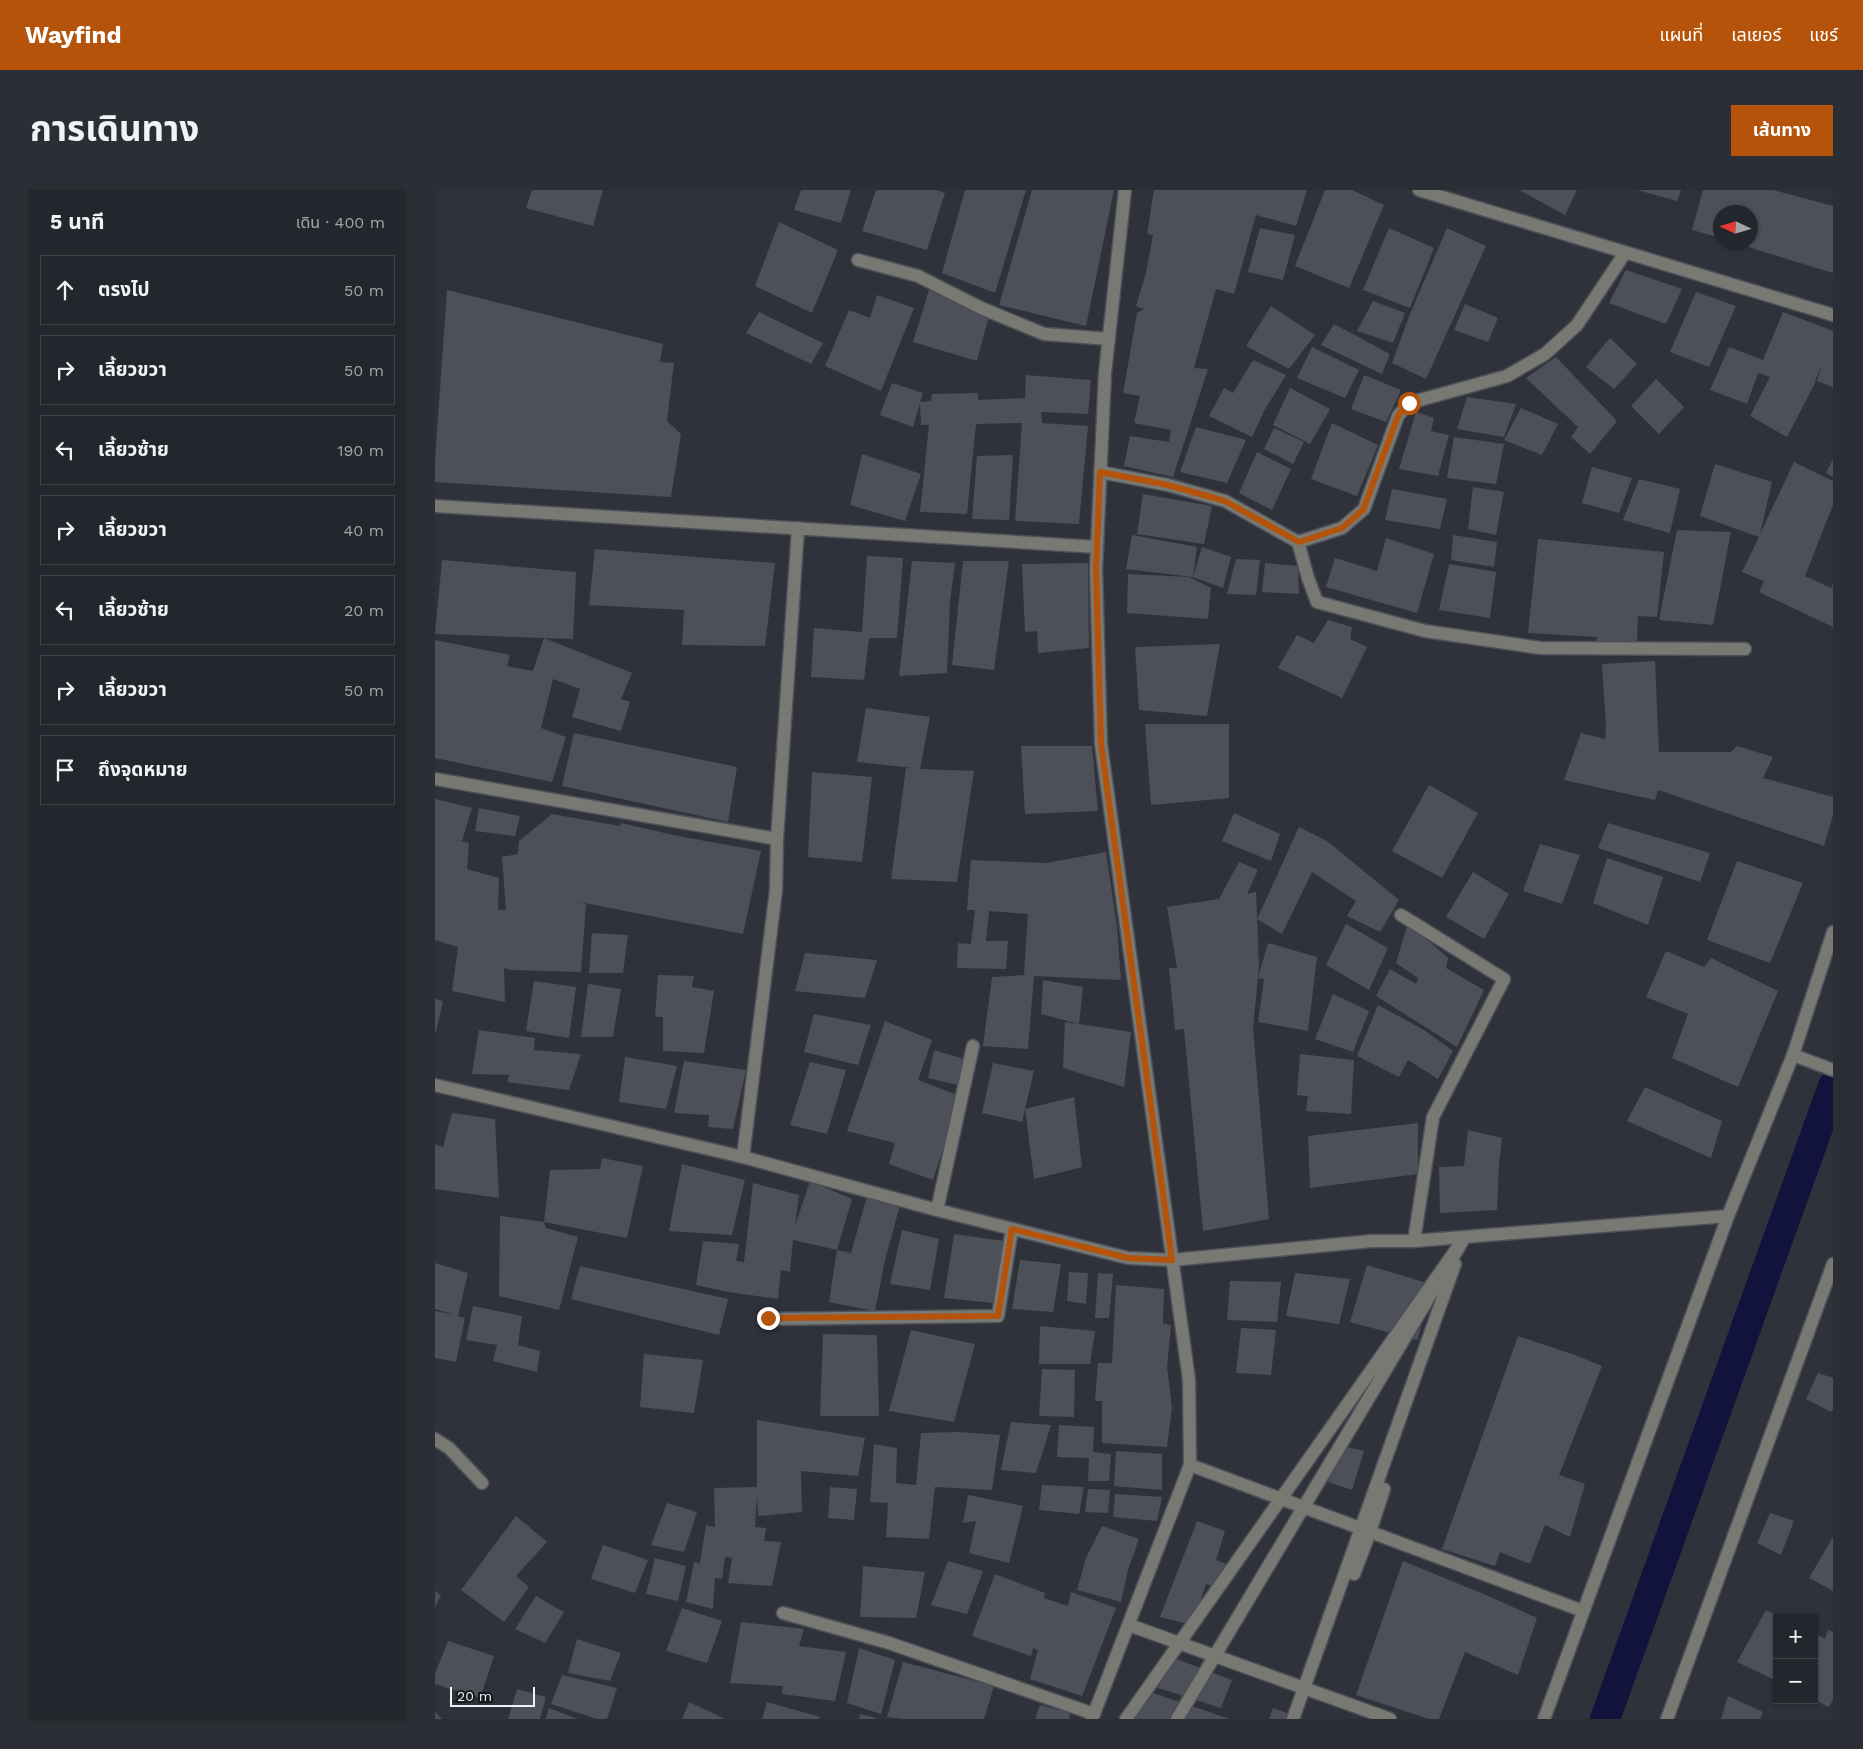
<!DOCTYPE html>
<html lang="th">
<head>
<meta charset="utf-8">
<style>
	body { margin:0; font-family:"Work Sans","Noto Sans Thai",sans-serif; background:#2b2e34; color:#f1f3f6 }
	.controls { position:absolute; right:15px; bottom:15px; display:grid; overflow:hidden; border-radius:0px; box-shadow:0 1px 4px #0004 }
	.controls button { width:45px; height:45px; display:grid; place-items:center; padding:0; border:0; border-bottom:1px solid #404348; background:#23262c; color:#f1f3f6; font:25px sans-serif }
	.compass { position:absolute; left:1278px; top:15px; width:45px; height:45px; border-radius:50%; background:#23262c; box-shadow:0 1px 4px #0004; rotate:274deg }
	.scale { position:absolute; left:15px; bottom:12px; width:85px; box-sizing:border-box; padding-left:5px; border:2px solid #eff0f6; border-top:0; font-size:14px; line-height:18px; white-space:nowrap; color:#eff0f6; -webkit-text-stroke:4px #191a1e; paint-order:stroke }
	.stop { position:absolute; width:15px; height:15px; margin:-11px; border:4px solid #b45309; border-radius:50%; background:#fff }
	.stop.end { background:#b45309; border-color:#fff; box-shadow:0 1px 5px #0008 }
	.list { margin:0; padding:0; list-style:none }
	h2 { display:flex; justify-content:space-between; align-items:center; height:65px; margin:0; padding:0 20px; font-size:21px }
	h2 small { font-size:16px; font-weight:400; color:#a3a5a9 }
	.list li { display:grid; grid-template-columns:32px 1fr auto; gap:15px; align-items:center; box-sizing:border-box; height:70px; margin:0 10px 10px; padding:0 10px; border:1px solid #404348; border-radius:0px }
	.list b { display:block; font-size:19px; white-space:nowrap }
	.list em { font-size:16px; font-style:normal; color:#a3a5a9 }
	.icon { flex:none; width:28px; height:28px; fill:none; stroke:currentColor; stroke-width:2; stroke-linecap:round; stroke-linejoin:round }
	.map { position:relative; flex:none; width:1398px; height:1529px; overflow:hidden; border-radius:0px }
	header { display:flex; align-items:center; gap:30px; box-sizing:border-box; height:70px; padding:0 25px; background:#b45309; color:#fff }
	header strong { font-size:24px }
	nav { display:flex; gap:28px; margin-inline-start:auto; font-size:18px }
	.intro { display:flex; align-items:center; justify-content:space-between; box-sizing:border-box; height:120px; padding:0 30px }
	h1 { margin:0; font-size:35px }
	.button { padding:12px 22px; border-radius:0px; background:#b45309; color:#fff; font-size:18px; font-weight:700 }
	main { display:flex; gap:30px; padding:0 30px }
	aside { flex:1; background:#23262c; border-radius:0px; box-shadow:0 1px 4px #0004 }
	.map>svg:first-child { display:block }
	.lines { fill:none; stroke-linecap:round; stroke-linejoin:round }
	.canal { stroke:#11133c; stroke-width:30 }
	.building { fill:#4d5059 }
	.minor-casing { stroke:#4e5059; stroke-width:15 }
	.minor { stroke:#797974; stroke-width:12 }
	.route { stroke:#b45309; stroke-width:6 }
</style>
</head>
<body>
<header>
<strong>Wayfind</strong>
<nav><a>แผนที่</a><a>เลเยอร์</a><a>แชร์</a></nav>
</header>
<div class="intro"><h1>การเดินทาง</h1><a class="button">เส้นทาง</a></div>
<main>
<aside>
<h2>5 นาที<small>เดิน · 400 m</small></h2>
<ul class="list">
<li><svg class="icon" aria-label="ahead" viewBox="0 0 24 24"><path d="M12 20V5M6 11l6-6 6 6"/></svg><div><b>ตรงไป</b></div><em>50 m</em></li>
<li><svg class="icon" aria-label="right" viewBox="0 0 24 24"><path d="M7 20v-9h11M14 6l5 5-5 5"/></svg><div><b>เลี้ยวขวา</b></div><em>50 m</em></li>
<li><svg class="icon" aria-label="left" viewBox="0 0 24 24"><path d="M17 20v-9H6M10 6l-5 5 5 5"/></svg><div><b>เลี้ยวซ้าย</b></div><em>190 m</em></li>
<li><svg class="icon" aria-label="right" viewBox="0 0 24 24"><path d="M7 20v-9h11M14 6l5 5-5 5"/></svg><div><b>เลี้ยวขวา</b></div><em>40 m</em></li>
<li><svg class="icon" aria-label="left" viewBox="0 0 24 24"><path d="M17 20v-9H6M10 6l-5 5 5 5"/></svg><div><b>เลี้ยวซ้าย</b></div><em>20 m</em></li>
<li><svg class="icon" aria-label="right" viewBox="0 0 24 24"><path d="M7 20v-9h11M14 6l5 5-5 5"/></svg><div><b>เลี้ยวขวา</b></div><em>50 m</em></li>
<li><svg class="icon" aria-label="arrive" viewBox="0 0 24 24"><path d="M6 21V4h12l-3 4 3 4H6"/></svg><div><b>ถึงจุดหมาย</b></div></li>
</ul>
</aside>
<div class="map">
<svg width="1398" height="1529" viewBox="0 0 1398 1529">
	<rect width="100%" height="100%" fill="#2f323b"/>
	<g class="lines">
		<!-- canal -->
		<path class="canal" d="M1170,1529l228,-633"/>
	</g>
	<!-- building -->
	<g class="building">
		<path d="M97,0h71l-10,36 -67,-18z"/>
		<path d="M366,0h50l-10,33 -47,-13z"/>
		<path d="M441,0h60l9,3 -18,57 -65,-19z"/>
		<path d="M530,0h61l-31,103 -53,-20z"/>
		<path d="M597,0h82l-28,136 -87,-21z"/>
		<path d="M719,0h153l-11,36 -40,-11 -22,79 -18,-5 -22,79 14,1 -35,108 -49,-11 6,-30 39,6 2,-12 -37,-7 6,-27 -17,-3 14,-80 7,-4 -8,-3 10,-33 7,-38 -6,-1z"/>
		<path d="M890,0h27l32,15 -35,83 -54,-22z"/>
		<path d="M1084,0h58l-12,25z"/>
		<path d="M1202,0h44l-4,11z"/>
		<path d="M1268,0h70l60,16v67l-98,-30 16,-1v-30h-30v26l-29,-8z"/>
		<path d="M344,32l59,28 -26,63 -57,-27z"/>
		<path d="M825,38l35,7 -12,45 -35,-8z"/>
		<path d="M954,38l45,20 -24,60 -47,-18z"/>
		<path d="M1012,38l39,18 -60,133 -34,-16 18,-49z"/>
		<path d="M1191,80l56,19 -16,35 -57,-21z"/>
		<path d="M12,100l216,54 -3,18 14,1 -7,58 14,13 -10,63 -236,-15v-21z"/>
		<path d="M494,100l61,22 -13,49 -64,-19z"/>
		<path d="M1261,102l40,14 -27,61 -39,-15z"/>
		<path d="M442,105l37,13 -33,83 -56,-25 24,-56 21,8z"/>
		<path d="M938,111l32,12 -12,30 -36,-12z"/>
		<path d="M1030,114l33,14 -10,24 -34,-12z"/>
		<path d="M836,116l44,29 -26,34 -43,-23z"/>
		<path d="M324,122l64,31 -12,21 -65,-31z"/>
		<path d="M1348,122l50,19v56l-16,-6 5,-18 -8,22 -27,52 -37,-21 20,-39 -12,-4 -11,31 -37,-14 19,-43 34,13z"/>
		<path d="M899,134l56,30 -8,20 -61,-29z"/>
		<path d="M1175,148l27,26 -23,25 -28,-22z"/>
		<path d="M877,157l47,23 -14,28 -48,-20z"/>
		<path d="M1121,167l61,64 -27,33 -19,-17 7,-10 -52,-49z"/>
		<path d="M818,170l33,15 -22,36 -12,26 -43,-21 15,-28 9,5z"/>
		<path d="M591,185l65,5 -3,34 -47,-2 1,11 46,3 -9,98 -64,-3 7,-98 -46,1 -9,90 -47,-2 9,-87h-8l-1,-23 11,-1 1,-7 46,-1v7l47,-2z"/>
		<path d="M929,185l37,15 -15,32 -35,-13z"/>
		<path d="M1221,189l28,28 -25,27 -28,-28z"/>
		<path d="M457,193l31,10 -10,34 -33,-12z"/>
		<path d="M855,198l40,21 -20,35 -37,-19z"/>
		<path d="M1032,207l49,7 -12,33 -47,-8z"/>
		<path d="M1086,218l37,16 -16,31 -38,-15z"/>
		<path d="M981,222l18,6 -3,13 18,4 -11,41 -39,-7z"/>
		<path d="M897,233l46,22 -21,51 -46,-17z"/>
		<path d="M761,237l50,13 -19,43 -47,-11z"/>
		<path d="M839,238l30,14 -11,22 -29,-15z"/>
		<path d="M1019,247l50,7 -8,40 -49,-6z"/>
		<path d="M822,262l34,17 -19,41 -33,-17z"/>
		<path d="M427,264l59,20 -16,47 -55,-16z"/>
		<path d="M578,265l-4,65 -37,-1 5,-63z"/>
		<path d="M1398,269v18l-7,-4z"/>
		<path d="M1359,272l39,19v24l-28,71 26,12 2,-4v43l-74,-35 5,-11 -22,-9 17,-35 -59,-21 15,-52 57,18 -12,52z"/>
		<path d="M1157,277l40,11 -13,35 -37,-10z"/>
		<path d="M1204,289l41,10 -10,44 -47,-13z"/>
		<path d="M1038,297l31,5 -8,43 -28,-6z"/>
		<path d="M957,299l55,10 -7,30 -55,-9z"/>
		<path d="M708,304l69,12 -8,38 -67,-10z"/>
		<path d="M1242,340l54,2 -18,93 -54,-5z"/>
		<path d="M697,345l65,12 -4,30 -67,-8z"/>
		<path d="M1018,345l44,7 -3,25 -43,-7z"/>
		<path d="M951,348l48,16 -17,59 -91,-26 9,-29 42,13z"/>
		<path d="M1103,349l126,13 -7,65 -19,-1 -1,26h-40v-5l-69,-4z"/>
		<path d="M767,357l29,10 -8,31 -30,-11z"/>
		<path d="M160,359l180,14 -10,83 -83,-1 2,-35 -95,-5z"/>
		<path d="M432,366l36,2 -6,80h-28l-5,42 -53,-3 3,-49 48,4z"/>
		<path d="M801,369l24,1 -4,35 -29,-1z"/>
		<path d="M7,370l134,12 -3,67 -29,-1 88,35 -11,26 9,3 -9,29 -49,-14 8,-28 -27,-10 -12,49 25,9 -14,45 -117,-24v-118l75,15 -3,11 26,5 11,-33 -109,-4z"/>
		<path d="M477,371l43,2 -5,39 -3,71 -48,3z"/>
		<path d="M528,371h46l-15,109 -42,-5z"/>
		<path d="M653,373l1,85 -51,5 -1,-22 -12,1 -3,-68z"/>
		<path d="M830,373l33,3 1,28 -37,-2z"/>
		<path d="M1014,374l47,8 -6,46 -51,-8z"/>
		<path d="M693,384l61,3 22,11 -3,31 -81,-6z"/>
		<path d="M893,430l24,7 -2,12 17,8 -25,51 -64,-30 19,-33 17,8z"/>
		<path d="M785,454l-13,72 -68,-6 -4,-63z"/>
		<path d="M1220,471l4,91h72l6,-6 36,11 -10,21 70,19v18l-9,31 -166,-56 -3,10 -91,-20 17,-47 24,6 1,-12 -4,-63z"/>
		<path d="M431,518l64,9 -10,52 54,2 -17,111 -66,-3 15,-111h7l-56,-6z"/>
		<path d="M710,534h84v74l-78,7z"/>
		<path d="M139,543l163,34 -9,55 -166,-36z"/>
		<path d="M586,556h71l6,65 -73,3z"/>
		<path d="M377,582l60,5 -10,85 -54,-5z"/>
		<path d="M994,595l49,28 -36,65 -50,-27z"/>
		<path d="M0,609l37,9 -10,33 -11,-2 18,4 -2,26 32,9 -1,32h8l-4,-53 16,-3 1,-13 33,-27 68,12 1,-3 57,13 83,15 -18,83 -174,-34 17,4 -5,68 -70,-2 -7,-2 1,34 -53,-11 6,-44 -23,-7z"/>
		<path d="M44,618l41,8 -5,20 -40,-5z"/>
		<path d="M799,623l46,21 -9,27 -49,-20z"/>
		<path d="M1173,633l102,30 -10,29 -102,-34z"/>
		<path d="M864,637l28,14 72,59 -19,32 -33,-16 9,-15 -44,-29 -30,62 -25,-15z"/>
		<path d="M1105,654l40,11 -18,49 -39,-13z"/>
		<path d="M671,662l11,75 4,53 -87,-4 -6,73 -45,-3 9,-69 32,-2 4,-61 -39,-3 -3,30h22l-2,28 -49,-1 1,-25 13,1 4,-34h-8l4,-50 75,3z"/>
		<path d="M1172,668l56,19 -15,48 -55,-22z"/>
		<path d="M1302,671l66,22 -33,80 -63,-23z"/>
		<path d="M804,672l19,8 -11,24 9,-2 3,74 -6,62 16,191 -66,12 -19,-202 -9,1 -6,-62h8l-10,-61 52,-8z"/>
		<path d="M1038,682l36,22 -25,45 -38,-22z"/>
		<path d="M911,734l42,24 -19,42 -43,-25z"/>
		<path d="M972,736l24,17 17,15 -2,10 38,22 -27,57 -81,-51 14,-27 26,15 2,-6 -22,-15z"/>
		<path d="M157,743l36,2 -5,38h-34z"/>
		<path d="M833,753l49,14 -9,74 -50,-9 6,-43 -6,-1z"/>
		<path d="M1231,761l38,16 7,-9 67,33 -40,96 -66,-29 16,-44 -42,-17z"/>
		<path d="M370,763l72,7 -12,38 -70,-7z"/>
		<path d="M223,785l36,1 -2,11 22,4 -10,62 -41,-2v-34h-8z"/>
		<path d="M608,790l40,7 -4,37 52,8 -7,55 -61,-19 2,-46 14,2 -38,-10z"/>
		<path d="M99,791l42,6 -7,51 -43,-7z"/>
		<path d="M153,794l33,5 -8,48h-32z"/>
		<path d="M898,804l36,17 -16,41 -38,-13z"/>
		<path d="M0,809l8,2 -7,31h-1z"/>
		<path d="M943,815l46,25 29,21 -15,28 -30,-19 -9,17 -42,-21z"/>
		<path d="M379,824l57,11 -13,40 -54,-13z"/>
		<path d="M450,831l47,19 -14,40 42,16 -27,84 -44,-16 6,-21 -48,-12z"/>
		<path d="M44,840l56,8 -1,12 47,4 -12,36 -62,-8 2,-7 -37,-1z"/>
		<path d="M499,860l33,10 -5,26 -34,-8z"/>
		<path d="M865,864l54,6 -3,54 -45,-3 2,-15 -11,-1z"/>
		<path d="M190,867l52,9 -11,43 -47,-7z"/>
		<path d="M249,871l62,9 -13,59 -25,-2 1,-12 -35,-2z"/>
		<path d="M375,872l36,8 -19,64 -37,-9z"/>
		<path d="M558,873l41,8 -9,38 49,-12 8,70 -48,12 -9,-70 -3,13 -40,-9z"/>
		<path d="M1210,897l77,34 -11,37 -84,-37z"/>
		<path d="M17,923l43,6 4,79 -64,-9v-45l8,3z"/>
		<path d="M983,933v51l-108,14 -2,-52z"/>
		<path d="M1033,940l34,8 -3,27 -2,45 -57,3 -1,-46 25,-1z"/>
		<path d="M167,968l41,8 -16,72 -83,-16 6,-52 50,-1z"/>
		<path d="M247,974l63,16 -13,55 -63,-4z"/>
		<path d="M375,991l42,18 -15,51 -44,-10 -3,32 -9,-2 -3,29 -50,-7 -32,-7 7,-44 36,3 -3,17 8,1 9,-79 46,12 -4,31z"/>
		<path d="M432,1006l33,9 -15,55 -10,51 -46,-9 8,-52 14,3z"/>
		<path d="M65,1026l44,6 2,6 32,9 -19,73 -60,-14z"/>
		<path d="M467,1040l37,9 -9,51 -40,-6z"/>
		<path d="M519,1044l50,7 -10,62 -50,-5z"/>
		<path d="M585,1070l41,4 -8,48 -41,-3z"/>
		<path d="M0,1073l33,10 -10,43 7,2 -9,44 -21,-4v-47l20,4 -20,-6z"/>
		<path d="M932,1075l67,20 -17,55 -67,-18z"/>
		<path d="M145,1076l148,33 -9,36 -148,-36z"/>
		<path d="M634,1082l19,1 -2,31 -19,-3z"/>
		<path d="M663,1083l15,1 -4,44h-14z"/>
		<path d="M860,1083l55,6 -11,45 -53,-8z"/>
		<path d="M795,1091l51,1 -4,40 -50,-2z"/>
		<path d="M681,1095l48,4 -1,35 8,1 -4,42 5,41 -5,39 -65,-4v-42h-7l3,-38h14z"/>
		<path d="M38,1116l49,10 -4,29 22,6 -3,21 -44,-11 4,-16 -31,-5z"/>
		<path d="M605,1136l55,5 -5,33h-51z"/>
		<path d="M806,1138l35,2 -5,45 -35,-2z"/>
		<path d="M476,1140l64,14 -21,78 -65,-11z"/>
		<path d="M388,1144l54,1 2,81h-59z"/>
		<path d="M1083,1146l57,19 27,11 -43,109 26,9 -15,53 -25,-12 -15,39 -30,-12 -5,14 -53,-17z"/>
		<path d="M209,1164l59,6 -9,53 -54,-6z"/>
		<path d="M607,1179l33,1 -1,47 -35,-1z"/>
		<path d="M1383,1183l15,5v31l-2,3 -25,-13z"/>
		<path d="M322,1230l108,18 -7,38 -57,-5 1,41 -44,4 -1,-21 -2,32 11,1 -2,13 17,1 -9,44 -44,-3 4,-25 -7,-1 -3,22 -7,-1 -2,31 -27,-7 8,-40 6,1 6,-38 9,2 -1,-39 43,-1z"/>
		<path d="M576,1232l40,3 -15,48 -35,-3z"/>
		<path d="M624,1235l35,2 -1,25 18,2 -2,27h-21l1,-23 -32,-1z"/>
		<path d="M522,1242l43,3 -8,55 -57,-3 -6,52 -43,-2 2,-34 -18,-1 4,-58 23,4 -1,35 20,2 5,-52z"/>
		<path d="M903,1255l26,6 -12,39 -24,-8z"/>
		<path d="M681,1261l46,3v36l-48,-4z"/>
		<path d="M607,1295l42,2 -5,27 -40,-4z"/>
		<path d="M395,1297l27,2 -3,31 -26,-2z"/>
		<path d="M653,1299l22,1 -2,23 -23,-1z"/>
		<path d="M680,1304l47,3 -5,24 -44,-4z"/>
		<path d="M533,1305l55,11 -14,57 -40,-10 7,-32 -13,2z"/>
		<path d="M232,1313l30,9 -13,40 -33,-7z"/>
		<path d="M1335,1323l24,8 -13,34 -24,-12z"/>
		<path d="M81,1326l31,26 -31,34 13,11 -25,35 -43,-32z"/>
		<path d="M762,1331l28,10 -9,29 13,5 -8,24 -15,-5 -14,41 -32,-8z"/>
		<path d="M667,1336l37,13 -11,31 -7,32 -44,-12 9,-32z"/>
		<path d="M1398,1347v54l-24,-13z"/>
		<path d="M168,1355l45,15 -13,33 -44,-14z"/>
		<path d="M220,1368l31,8 -8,35 -32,-7z"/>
		<path d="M513,1371l35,10 -16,43 -36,-9z"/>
		<path d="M968,1371l83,34 51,23 -19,57 -53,-23 -26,67h-10l-73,-24z"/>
		<path d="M428,1376l62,6 -9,46 -56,-1z"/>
		<path d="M560,1384l50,19 -1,5 24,8 3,-14 45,16 -34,88 -52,-17 8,-29 -5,-2 -2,8 -59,-20z"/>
		<path d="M0,1401l6,4 -6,12z"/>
		<path d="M101,1406l28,16 -19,31 -30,-14z"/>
		<path d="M247,1418l40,13 -15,42 -41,-12z"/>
		<path d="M1331,1420l16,8h-5v63l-40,-19z"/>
		<path d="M306,1432l63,7 -5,17 47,6 -11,49 -53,-7 1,-8 -53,-3z"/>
		<path d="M1393,1440l5,2v68l-4,7 -15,-7v-67l11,6z"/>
		<path d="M142,1449l44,14 -11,28 -42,-8z"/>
		<path d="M13,1451l46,15 -14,42 -45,-14v-10z"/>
		<path d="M424,1458l36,12 -14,54 -34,-11z"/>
		<path d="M736,1467l61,23 -11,28 -63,-20z"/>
		<path d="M468,1472l91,24 -10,33h-81l-16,-2z"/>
		<path d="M127,1485l55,13 -10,31h-10l-46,-15z"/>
		<path d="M82,1499l29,8 -6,22h-32z"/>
		<path d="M706,1499l89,30h-99z"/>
		<path d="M1293,1506l35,16 -3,7h-39z"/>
		<path d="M254,1512l36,17h-43z"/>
		<path d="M332,1512l53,15 -1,2h-57z"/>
		<path d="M605,1515l30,8 -1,6h-34z"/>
		<path d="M114,1518l29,11h-32z"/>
		<path d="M838,1518l31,11h-35z"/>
		<path d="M0,1522l7,7h-7z"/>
		<path d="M425,1524l16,4v1h-17z"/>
	</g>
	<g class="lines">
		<defs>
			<g id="minor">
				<path d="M984,0l414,125"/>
				<path d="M423,70l60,16 63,32 63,26 65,5"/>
				<path d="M665,282l68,13 57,16 73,41 10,36 9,24 108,29 115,17 205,1"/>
				<path d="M0,316l662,41"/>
				<path d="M863,352l44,-14 22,-19 34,-93 11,-13 98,-27 38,-22 32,-29 48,-72"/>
				<path d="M0,589l342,60"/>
				<path d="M966,725l103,64 -71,138 -19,124"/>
				<path d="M1358,865l40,15"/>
				<path d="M0,895l308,72 194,53 191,48 44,2 200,-19h42l314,-25"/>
				<path d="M308,967l33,-267 1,-51 21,-311"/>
				<path d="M502,1020l36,-164"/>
				<path d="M333,1129l230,-3 14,-87"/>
				<path d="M0,1249l14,9 33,35"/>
				<path d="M755,1275l393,146"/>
				<path d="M919,1384l16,-42 14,-43"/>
				<path d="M348,1423l106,30 205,71"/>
				<path d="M694,1435l261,94"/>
				<path d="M657,1529l98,-254 -1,-85 -88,-636 -5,-175 9,-196 20,-183"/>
				<path d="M691,1529l339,-482 -288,482"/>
				<path d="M858,1529l162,-455"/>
				<path d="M1109,1529l184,-503 65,-161 40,-123"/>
				<path d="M1232,1529l166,-455"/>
			</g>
		</defs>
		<!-- minor casing -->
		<use href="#minor" class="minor-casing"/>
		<!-- minor -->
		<use href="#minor" class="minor"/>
	</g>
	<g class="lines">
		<!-- route -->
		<path class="route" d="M333,1128l230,-2 14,-87 116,29 44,2 -71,-516 -5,-175 4,-97 68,13 57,16 74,41 43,-14 21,-18 35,-94 11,-13"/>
	</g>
</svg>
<div class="controls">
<button>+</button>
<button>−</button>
</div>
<svg class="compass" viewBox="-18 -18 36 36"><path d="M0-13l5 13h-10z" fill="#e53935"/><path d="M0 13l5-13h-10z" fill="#a3a5a9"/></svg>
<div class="scale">20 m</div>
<div class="stop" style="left:974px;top:213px"></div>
<div class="stop end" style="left:333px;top:1128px"></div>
</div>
</main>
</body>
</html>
